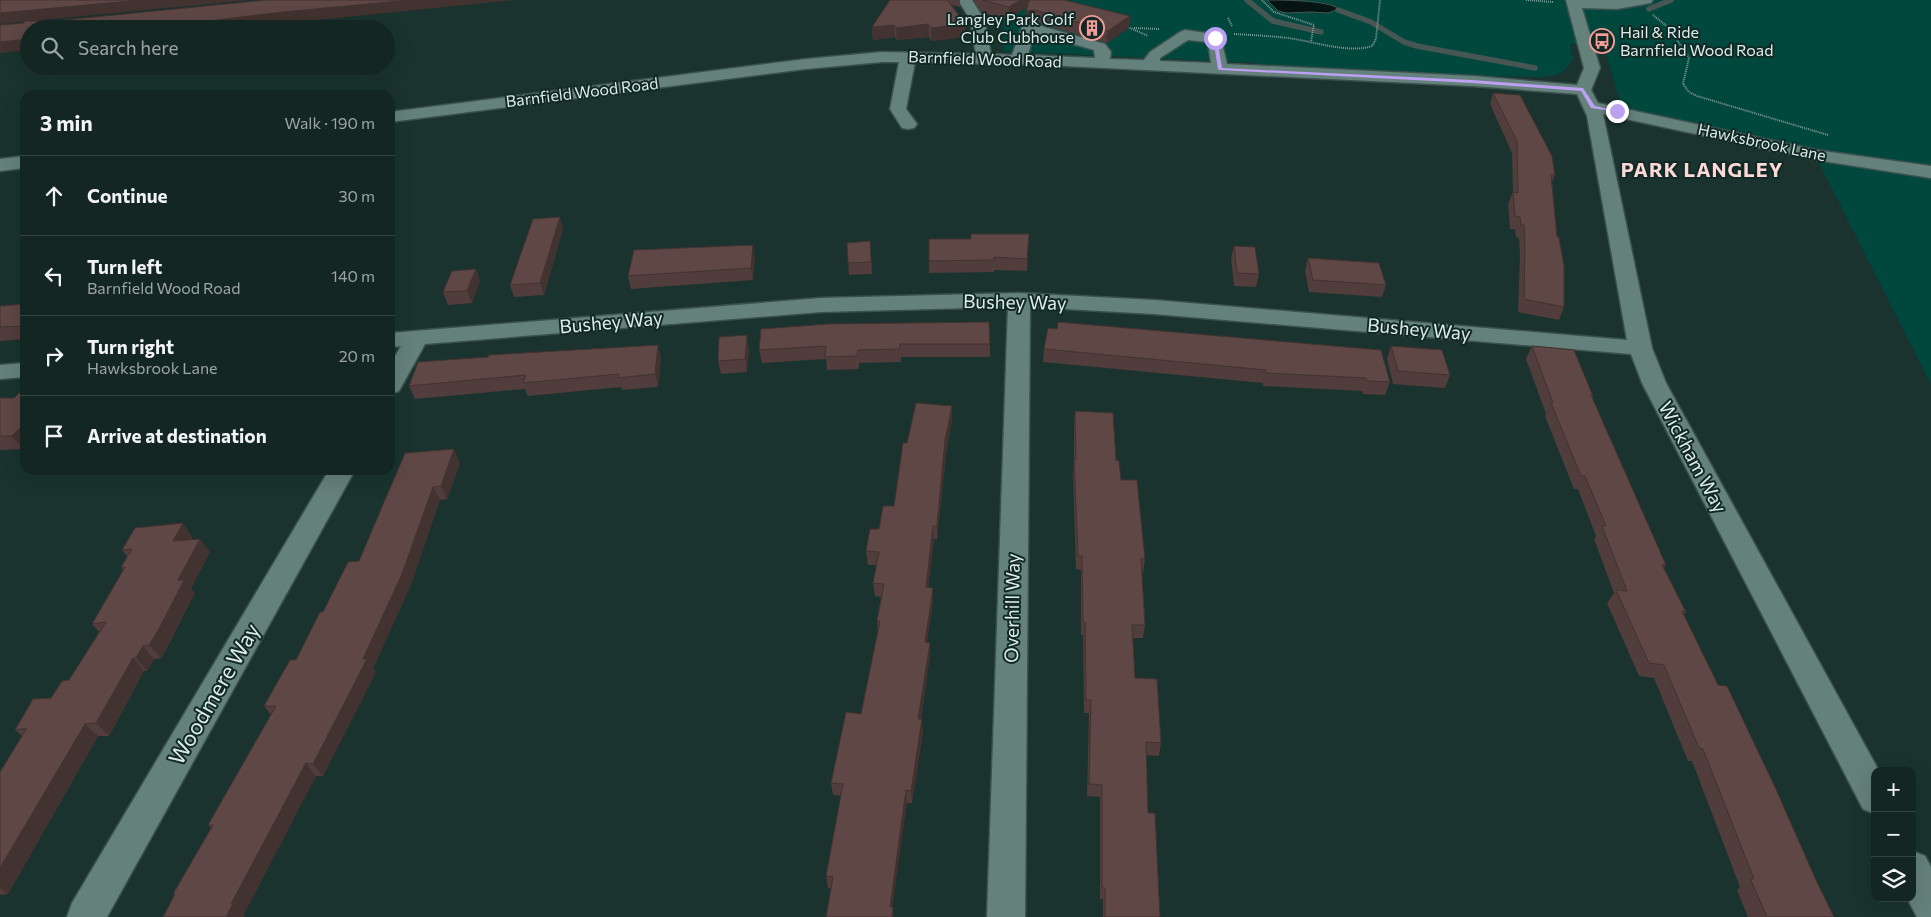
<!DOCTYPE html>
<html lang="en">
<head>
<meta charset="utf-8">
<style>
	body { margin:0; font-family:Commissioner,sans-serif; background:#1d2e2a; color:#f1f3f6 }
	.controls { position:absolute; right:15px; bottom:15px; display:grid; overflow:hidden; border-radius:10px; box-shadow:0 5px 20px #0002 }
	.controls button { width:45px; height:45px; display:grid; place-items:center; padding:0; border:0; border-bottom:1px solid #334340; background:#142622; color:#f1f3f6; font:25px sans-serif }
	.stop { position:absolute; width:15px; height:15px; margin:-11px; border:4px solid #bca0f2; border-radius:50%; background:#fff }
	.stop.end { background:#bca0f2; border-color:#fff; box-shadow:0 1px 5px #0008 }
	.list { margin:0; padding:0; list-style:none }
	h2 { display:flex; justify-content:space-between; align-items:center; height:65px; margin:0; padding:0 20px; font-size:21px }
	h2 small { font-size:16px; font-weight:400; color:#9da5a5 }
	.list li { display:grid; grid-template-columns:32px 1fr auto; gap:15px; align-items:center; box-sizing:border-box; height:80px; padding:0 20px; border-top:1px solid #334340 }
	.list b { display:block; font-size:19px; white-space:nowrap }
	.list p { margin:0; font-size:16px; white-space:nowrap; color:#9da5a5 }
	.list em { font-size:16px; font-style:normal; color:#9da5a5 }
	.icon { flex:none; width:28px; height:28px; fill:none; stroke:currentColor; stroke-width:2; stroke-linecap:round; stroke-linejoin:round }
	.map { position:relative; flex:none; width:1931px; height:917px; overflow:hidden }
	.search { position:absolute; background:#142622; box-shadow:0 5px 20px #0002; left:20px; top:20px; width:375px; height:55px; display:flex; align-items:center; gap:12px; box-sizing:border-box; padding:0 18px; border-radius:28px; color:#9da5a5; font-size:19px }
	.panel { position:absolute; background:#142622; box-shadow:0 5px 20px #0002; left:20px; top:90px; width:375px; height:385px; border-radius:15px }
	.map>svg:first-child { display:block }
	.green { fill:#00483e }
	.water { fill:#061512; stroke:#465652 }
	.lines { fill:none; stroke-linecap:round; stroke-linejoin:round }
	.stream { stroke:#465652; stroke-width:5.5 }
	.minor-casing { stroke:#3b514e; stroke-width:3 }
	.path { stroke:#849894; stroke-width:2; stroke-dasharray:1 1; stroke-linecap:butt }
	.minor { fill:#65817b; fill-rule:evenodd }
	.wall { fill:#513d3b }
	.shaded-wall { fill:#423230 }
	.building { fill:#5e4745; stroke:#423230 }
	.route { fill:#bca0f2 }
	.labels { text-anchor:middle; stroke-width:4; stroke-linejoin:round; paint-order:stroke }
	.far-poi-label { font-size:16px; fill:#ddece9; stroke:#102925; text-anchor:end }
	.far-street-label { font-size:16px; fill:#ddece9; stroke:#102925 }
	.street-label { font-size:19px; fill:#ddece9; stroke:#102925 }
	.far-district-label { font-size:20px; font-weight:bold; letter-spacing:1px; fill:#fcd8d6; stroke:#102925 }
	.near-street-label { font-size:22px; fill:#ddece9; stroke:#102925 }
</style>
</head>
<body>
<div class="map">
<svg width="1931" height="917" viewBox="0 0 1931 917">
	<rect width="100%" height="100%" fill="#1a332e"/>
	<!-- green -->
	<path class="green" d="M1006,0h925v384l-113,-223 -193,-43 -19,-65h3l-2,-8 -37,-1 3,15 -8,11 -9,5 -16,2 -119,-2 -134,-8 -20,1 -11,-5 -253,-12 1,-49z"/>
	<!-- water -->
	<path class="water" d="M1267,0c16,0 61,0 72,9l-11,4 -17,-1 -24,1 -9,-2z"/>
	<g class="lines">
		<!-- stream -->
		<g class="stream">
			<path d="M1247,0l26,21 48,11"/>
			<path d="M1649,9l22,-9"/>
			<path d="M1338,10l33,12 33,20 13,4 118,22"/>
		</g>
		<defs>
			<g id="minor">
				<path d="M958,0h14l12,19 7,35 21,1 10,-28 12,-3 71,20 6,8 -1,7 34,1 6,-8 30,-20 5,-2 35,5 7,29 246,12 104,9 7,-17 -18,-68h87l-2,3 -34,6 -35,-1 18,60 -9,22 7,13 218,47 115,16v12l-115,-18 -213,-46 49,234 14,35 213,388h-4v43l-12,-5 -221,-426 -11,-29 -477,-40 -124,-7 -5,610h-38l21,-610 -187,5 -396,32 -26,47 -9,3v-29l11,-19 -11,1v-14l431,-35 198,-5 135,7 473,40 -40,-224 -10,-22 -104,-8 -429,-21 -129,-3 -9,47 11,15 -3,4 -6,1 -6,-1 -12,-19 9,-47h-17l-76,7 -416,53v-10l416,-53 76,-7 94,2 -6,-35zM1034,33l60,17 1,8 -67,-3zM1188,40l20,2 3,21 -51,-2v-3z"/>
				<path d="M25,156v12l-25,3v-12z"/>
				<path d="M25,363v14l-25,2v-14z"/>
				<path d="M329,470h26l-248,447h-40l5,-14z"/>
				<path d="M1912,851l13,5 6,11v50h-14l-10,-19h5z"/>
			</g>
		</defs>
		<!-- minor casing -->
		<use href="#minor" class="minor-casing"/>
		<!-- path -->
		<g class="path">
			<path d="M1262,0l12,12 40,13 -3,16"/>
			<path d="M1526,0l27,2"/>
			<path d="M1653,15l16,13 20,30 -6,26 6,8 8,4 131,39"/>
			<path d="M1228,18l4,8"/>
			<path d="M1126,26l22,10"/>
			<path d="M1134,28l25,1"/>
			<path d="M1234,34c18,1 36,2 54,4 24,3 61,16 84,8l4,-7 4,-39"/>
		</g>
		<!-- minor -->
		<use href="#minor" class="minor"/>
	</g>
	<!-- wall -->
	<g class="wall">
		<path d="M890,0h70v7l-9,-2 15,32 -35,4 -2,-4 -32,3 -2,-3 -22,3 -1,-13z"/>
		<path d="M973,0h91l66,16 -1,12 -22,15 -72,-21 -10,1 2,-16 -18,12 -27,-6z"/>
		<path d="M1493,93l62,82 -3,7 12,125 -5,13 -41,-8 2,-56 -1,-18 -3,-1 -1,-8h-5l-2,-25 5,-12 -1,-39 -22,-49z"/>
		<path d="M563,229l-19,66 -30,2 -4,-12z"/>
		<path d="M1029,234l-2,37 -33,-1v2l-65,1v-12l42,-22z"/>
		<path d="M847,243l24,11 1,20 -23,1z"/>
		<path d="M1234,246l25,28 -3,13 -22,-1 -3,-28z"/>
		<path d="M755,257l-2,23 -122,9 -3,-13z"/>
		<path d="M1308,258l78,27 -4,12 -73,-5 -4,-21z"/>
		<path d="M476,269l4,12 -8,22 -24,2 -5,-13z"/>
		<path d="M25,304v35l-25,2v-35z"/>
		<path d="M1048,328l342,54 -5,13 -22,-1 -1,-3 -99,-5v-3l-220,-21 1,-13z"/>
		<path d="M761,329l229,15v13h-89v5l-42,1v6l-32,1 -1,-11 -64,4 -3,-13z"/>
		<path d="M1391,346l59,29 -5,13 -52,-4 -6,-25z"/>
		<path d="M1532,346l61,50 -1,1 74,168 -2,3 22,44 -3,3 151,302h-86l-11,-27 3,-3 -48,-126h-4l-34,-83 -15,-2 -32,-73 7,-10 -20,-54 2,-3 -18,-47h-4l-29,-73 1,-2 -20,-55z"/>
		<path d="M749,348l-2,24 -26,2 -3,-13z"/>
		<path d="M661,358l-3,29 -36,3 -1,-3 -93,9 -3,-7 -110,10 -6,-13z"/>
		<path d="M25,392v55l-2,2 -23,1v-52h14z"/>
		<path d="M1075,411l41,49 5,20 24,79 -2,14 -1,-1 3,53 -2,13h-10l2,40 26,65 -2,13 -13,-1 2,58 12,104h-57v-18h-3v-102l-13,-1 2,-83h-5l-1,-78h-2v-65l-5,-1 -3,-97 1,-13v-35z"/>
		<path d="M952,419l-6,35 -9,85h-3l-6,48 5,14 -6,41 3,1v13l-9,63 2,13 -11,71h-5l-76,85h-3l-2,-12 15,-80 -8,-1 -2,-12 30,-69 17,-83 -1,-10 4,-24 -6,-1 -2,-13 4,-18h-9l-2,-14 13,-22 15,-23 13,-63z"/>
		<path d="M405,453l55,10 -13,36 -7,1 -30,87 -37,81 3,4 -53,104h-7l-72,138 1,2 -70,-21 -2,-1 38,-66 -3,-3 63,-110 -7,-9 32,-46 27,-48 36,-51z"/>
		<path d="M192,537l-1,3 19,12 -19,36 4,5 -25,49 -9,16 -7,1 -7,12h-3l-35,65h-11l-90,158 -8,1v-123l22,-36 -7,-6 36,-32 18,-18 30,-48 -7,-8 31,-54 -2,-3 7,-10 -6,-7z"/>
	</g>
	<!-- shaded-wall -->
	<g class="shaded-wall">
		<path d="M141,0h109l-250,24v-11z"/>
		<path d="M411,0h104l-228,23 -52,6h-93l141,-17z"/>
		<path d="M1020,0h10v5l-21,14v-12z"/>
		<path d="M1035,10v12l-10,1 1,-12z"/>
		<path d="M1130,16l-1,12 -22,15 1,-12z"/>
		<path d="M928,24l1,13 -32,3 -1,-12z"/>
		<path d="M966,24v13l-35,4v-13z"/>
		<path d="M894,25l1,12 -22,3 -1,-13z"/>
		<path d="M29,39v11l-29,3v-11z"/>
		<path d="M560,217l3,12 -19,66 -4,-12z"/>
		<path d="M753,245l2,12 -2,23 -2,-12z"/>
		<path d="M476,269l4,12 -8,22 -5,-12z"/>
		<path d="M747,335l2,13 -2,24 -2,-13z"/>
		<path d="M658,345l3,13 -3,29 -3,-13z"/>
		<path d="M952,406v13l-6,35 -9,85v-13l8,-86z"/>
		<path d="M25,423v24l-2,2 -11,-13z"/>
		<path d="M454,449l6,14 -13,36 -6,-13z"/>
		<path d="M433,487l7,13 -30,87 -37,81 3,4 -53,104 -10,-12 50,-105z"/>
		<path d="M183,523l9,14 -9,18 -10,-14z"/>
		<path d="M933,526l1,13 -7,61 -1,-13z"/>
		<path d="M200,539l10,13 -19,36 4,5 -34,65 -12,-13 29,-65z"/>
		<path d="M933,588v13l-8,54v-13z"/>
		<path d="M930,643v13l-11,76 -1,-13z"/>
		<path d="M143,646l11,13 -7,12 -11,-13z"/>
		<path d="M133,658l11,13 -35,65 -13,-13z"/>
		<path d="M922,719l1,13 -11,71 -1,-12z"/>
		<path d="M85,724l13,12 -90,158 -8,-6v-20z"/>
		<path d="M306,763l10,13 -72,138 1,2 -1,1h-18l5,-13z"/>
		<path d="M906,790l1,13 -16,114 -1,-10z"/>
		<path d="M893,907l1,10h-2z"/>
	</g>
	<!-- building -->
	<g class="building">
		<path d="M0,0h141l-141,13z"/>
		<path d="M267,0h144l-128,12 -141,17h-113v10l-29,3v-17l24,-2 1,-2h28z"/>
		<path d="M890,0h57l19,24 -35,4 -3,-4 -32,4 -2,-3 -22,2z"/>
		<path d="M982,0h38l-11,7z"/>
		<path d="M1029,0h35l66,16 -22,15 -73,-21 -9,1z"/>
		<path d="M1493,93l27,2 32,61 3,19h-4l6,62h2l5,29v41l-40,-8 1,-56 -1,-18h-3l-1,-8 -5,-1 -2,-24 5,1 -1,-52z"/>
		<path d="M560,217l-20,66 -30,2 23,-66z"/>
		<path d="M971,234h58l-2,25 -33,-2v3l-65,1v-22h42z"/>
		<path d="M870,241l1,21 -23,1 -1,-20z"/>
		<path d="M753,245l-2,23 -123,8 6,-26z"/>
		<path d="M1234,246l21,1 4,27 -22,-1z"/>
		<path d="M1308,258l71,5 7,22 -73,-5z"/>
		<path d="M476,269l-9,22 -24,1 9,-21z"/>
		<path d="M25,304v22l-25,1v-21z"/>
		<path d="M989,322l1,22h-90v5l-42,1 -1,6 -32,1 1,-11 -67,4 2,-21 67,-5z"/>
		<path d="M1058,322l323,28 9,32 -23,-1 -1,-3 -100,-5v-3l-222,-21 4,-21 9,1z"/>
		<path d="M747,335l-2,24 -27,2 1,-24z"/>
		<path d="M658,345l-3,29 -37,4 1,-4 -96,9 3,-8 -117,11 9,-24 70,-5 1,-2z"/>
		<path d="M1391,346l51,4 8,25 -52,-4z"/>
		<path d="M1532,346l42,4 19,46 -2,-1 75,170h-4l24,47 -4,-1 36,74 9,1 48,101 41,93 18,37h-67l-17,-39 4,1 -51,-130 -4,-1 -35,-83 -15,-2 -33,-73 11,1 -25,-65h4l-21,-50h-4l-30,-73h2z"/>
		<path d="M25,392v31l-13,13h-12v-38h14l5,-5z"/>
		<path d="M916,403l36,3 -7,34 -8,86h-4l-7,61 7,1 -8,54 5,1 -12,76h4l-11,72 -5,-1 -16,117h3l-1,10h-66l7,-40 -7,-1 17,-92 -12,-1 15,-71 15,2 19,-93h-3l7,-37 -11,-1 6,-31 -13,-1 4,-22h9l4,-23h11l9,-63h4z"/>
		<path d="M1075,411l38,2 3,47 3,1 2,19h16l8,79h-4l4,66h-13l3,53 22,1 4,64 -15,-1 2,71h7l5,104h-55v-29l-3,-1v-102l-13,-1 2,-84h-5l-1,-78h-2l-1,-66h-4l-4,-97h2z"/>
		<path d="M454,449l-13,37 -8,1 -31,87 -39,85h4l-54,105 -7,-1 -75,141h2l-7,13h-63l12,-23h-2l40,-69h-5l68,-119h-12l26,-46h6l24,-48h3l25,-50 11,-1 46,-108z"/>
		<path d="M183,523l-10,18 27,-2 -22,41h6l-25,49 -10,16 -6,1 -7,12h-3l-37,65 -11,1 -85,144v-96l27,-44 -12,2 18,-31 18,-1 11,-17 7,-1 37,-58 -14,2 33,-57h-4l11,-18 -10,1 13,-22z"/>
	</g>
	<!-- route -->
	<path class="route" d="M1215,37l2,1 5,30 250,12 111,8 12,18 24,5 -2,1 -26,-4 -10,-17 -109,-8 -252,-13 -2,-1 -5,-31z"/>
	<!-- icons -->
	<defs>
		<symbol id="building-ring" viewBox="-11 -11 22 22"><circle r="9.5" fill="#102925" stroke="#f59b98" stroke-width="1.5"/><path d="M-4-6H4V6H1V3H-1V6H-4ZM-2.5-4.3h1.7v1.8h-1.7ZM.8-4.3h1.7v1.8H.8ZM-2.5-1h1.7V.8h-1.7ZM.8-1h1.7V.8H.8Z" fill="#f59b98"/></symbol>
		<symbol id="bus-ring" viewBox="-11 -11 22 22"><circle r="9.5" fill="#102925" stroke="#f59b98" stroke-width="1.5"/><path d="M-5-6H5V4H4V6H2V4H-2V6H-4V4H-5ZM-3.5-4V0h7V-4ZM-3.5 1.2v1.5H-2V1.2ZM2 1.2v1.5H3.5V1.2Z" fill="#f59b98"/></symbol>
	</defs>
	<g fill-rule="evenodd">
		<use href="#building-ring" x="1078" y="14" width="28" height="28"/>
		<use href="#bus-ring" x="1588" y="27" width="28" height="28"/>
	</g>
	<g class="labels">
		<!-- far-poi labels -->
		<g class="far-poi-label">
			<text x="1074" y="25">Langley Park Golf<tspan x="1074" dy="18">Club Clubhouse</tspan></text>
			<text x="1620" y="38" text-anchor="start">Hail &amp; Ride<tspan x="1620" dy="18">Barnfield Wood Road</tspan></text>
		</g>
		<!-- far-street labels -->
		<g class="far-street-label">
			<text transform="translate(985 59) rotate(2)" y="6">Barnfield Wood Road</text>
			<text transform="translate(582 92) rotate(-7)" y="6">Barnfield Wood Road</text>
			<text transform="translate(1762 142) rotate(12)" y="6">Hawksbrook Lane</text>
		</g>
		<!-- street labels -->
		<g class="street-label">
			<text transform="translate(1015 302) rotate(1)" y="7">Bushey Way</text>
			<text transform="translate(611 322) rotate(-5)" y="7">Bushey Way</text>
			<text transform="translate(1419 329) rotate(5)" y="7">Bushey Way</text>
			<text transform="translate(1693 457) rotate(62)" y="7">Wickham Way</text>
			<text transform="translate(1012 608) rotate(-89)" y="7">Overhill Way</text>
		</g>
		<!-- far-district labels -->
		<g class="far-district-label">
			<text x="1702" y="177">PARK LANGLEY</text>
		</g>
		<!-- near-street labels -->
		<g class="near-street-label">
			<text transform="translate(214 694) rotate(-60)" y="8">Woodmere Way</text>
		</g>
	</g>
</svg>
<div class="controls">
<button>+</button>
<button>−</button>
<button><svg class="icon" aria-label="layers" viewBox="0 0 24 24"><path d="M12 4l9 5-9 5-9-5zM3 14l9 5 9-5"/></svg></button>
</div>
<div class="stop" style="left:1215px;top:38px"></div>
<div class="stop end" style="left:1617px;top:111px"></div>
<div class="search"><svg class="icon" aria-label="search" viewBox="0 0 24 24"><circle cx="10" cy="10" r="6"/><path d="M15 15l6 6"/></svg>Search here</div>
<section class="panel">
<h2>3 min<small>Walk · 190 m</small></h2>
<ul class="list">
<li><svg class="icon" aria-label="ahead" viewBox="0 0 24 24"><path d="M12 20V5M6 11l6-6 6 6"/></svg><div><b>Continue</b></div><em>30 m</em></li>
<li><svg class="icon" aria-label="left" viewBox="0 0 24 24"><path d="M17 20v-9H6M10 6l-5 5 5 5"/></svg><div><b>Turn left</b><p>Barnfield Wood Road</p></div><em>140 m</em></li>
<li><svg class="icon" aria-label="right" viewBox="0 0 24 24"><path d="M7 20v-9h11M14 6l5 5-5 5"/></svg><div><b>Turn right</b><p>Hawksbrook Lane</p></div><em>20 m</em></li>
<li><svg class="icon" aria-label="arrive" viewBox="0 0 24 24"><path d="M6 21V4h12l-3 4 3 4H6"/></svg><div><b>Arrive at destination</b></div></li>
</ul>
</section>
</div>
</body>
</html>
